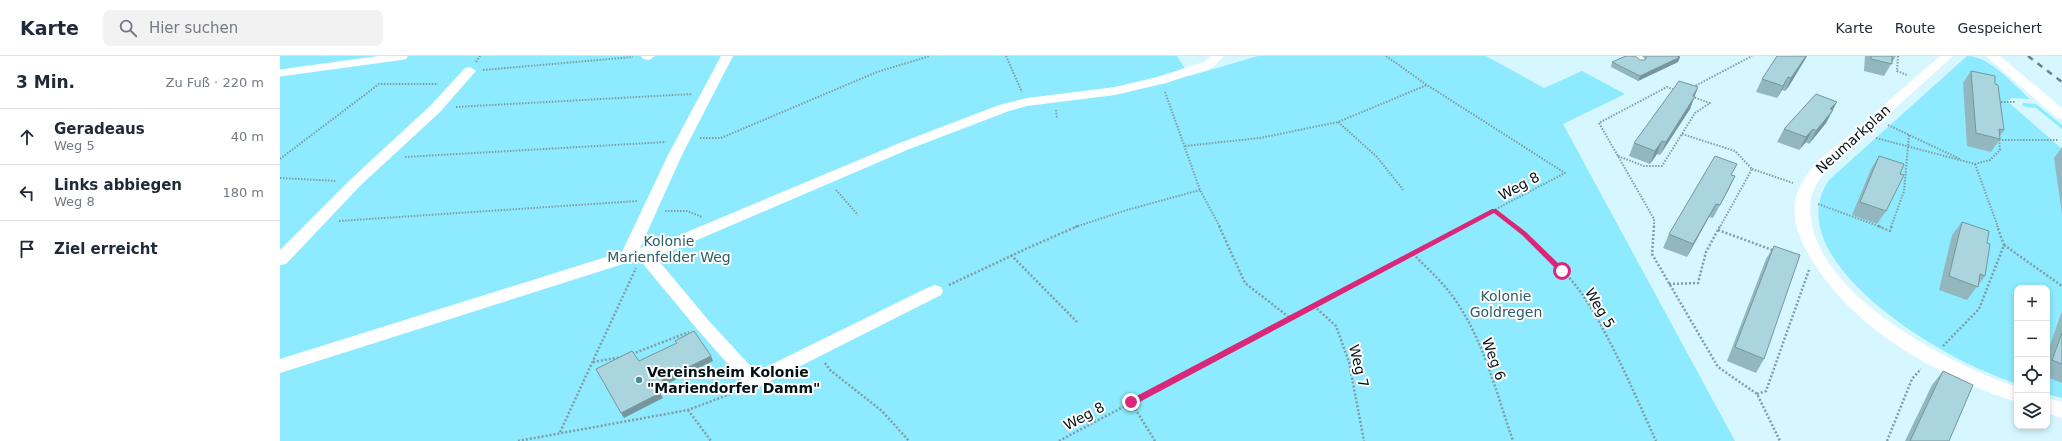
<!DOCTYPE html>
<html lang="de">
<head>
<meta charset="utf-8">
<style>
	body { margin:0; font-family:"DejaVu Sans",sans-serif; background:#f2f2f3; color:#1f2937 }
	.controls { position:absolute; right:12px; bottom:12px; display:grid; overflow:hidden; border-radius:8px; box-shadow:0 2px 6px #0003 }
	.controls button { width:36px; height:36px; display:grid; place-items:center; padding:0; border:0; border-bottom:1px solid #e0e1e3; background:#fff; color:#1f2937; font:20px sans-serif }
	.stop { position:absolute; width:12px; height:12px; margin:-9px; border:3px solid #db2777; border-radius:50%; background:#fff }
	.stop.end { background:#db2777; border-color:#fff; box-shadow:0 1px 4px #0008 }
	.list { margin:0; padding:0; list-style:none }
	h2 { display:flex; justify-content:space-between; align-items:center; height:52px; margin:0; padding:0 16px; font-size:17px }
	h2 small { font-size:13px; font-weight:400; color:#747a83 }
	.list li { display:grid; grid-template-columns:26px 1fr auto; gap:12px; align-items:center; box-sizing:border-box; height:56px; padding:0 16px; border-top:1px solid #e0e1e3 }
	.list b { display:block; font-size:15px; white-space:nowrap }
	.list p { margin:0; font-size:13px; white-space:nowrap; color:#747a83 }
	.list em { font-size:13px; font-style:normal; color:#747a83 }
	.icon { flex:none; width:22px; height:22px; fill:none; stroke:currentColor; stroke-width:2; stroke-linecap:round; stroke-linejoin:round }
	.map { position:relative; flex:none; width:1782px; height:385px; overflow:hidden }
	header { display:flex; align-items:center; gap:24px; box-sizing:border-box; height:56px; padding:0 20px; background:#fff; border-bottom:1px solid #e0e1e3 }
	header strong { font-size:19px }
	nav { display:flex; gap:22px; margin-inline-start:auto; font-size:14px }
	.search { width:280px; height:36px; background:#f2f2f3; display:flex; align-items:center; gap:10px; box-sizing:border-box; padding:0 14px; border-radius:8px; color:#747a83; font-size:15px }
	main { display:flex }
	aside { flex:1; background:#fff }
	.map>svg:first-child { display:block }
	.green { fill:#8eeafe }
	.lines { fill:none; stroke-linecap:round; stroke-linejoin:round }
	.path-far1 { stroke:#829ca2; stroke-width:2; stroke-dasharray:1.5 1.5; stroke-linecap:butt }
	.path { stroke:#829ca2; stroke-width:2.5; stroke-dasharray:2 2; stroke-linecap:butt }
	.service { stroke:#fff; stroke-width:7 }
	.minor { fill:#fff; fill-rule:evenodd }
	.rail { stroke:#6b8288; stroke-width:2.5; stroke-dasharray:6 6; stroke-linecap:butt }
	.wall { fill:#93b7bf }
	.shaded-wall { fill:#78959b }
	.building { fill:#abd5de; stroke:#78959b }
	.route { fill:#db2777 }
	.poi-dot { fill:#478c99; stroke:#fdfdfd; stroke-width:1.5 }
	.labels { text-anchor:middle; stroke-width:4; stroke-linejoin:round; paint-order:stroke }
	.street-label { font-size:14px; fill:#031115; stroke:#fdfdfd }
	.park-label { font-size:14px; fill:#2a5f6a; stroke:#fdfdfd }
	.poi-label { font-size:14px; font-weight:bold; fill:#031115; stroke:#fdfdfd; text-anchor:start }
</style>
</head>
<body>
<header>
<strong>Karte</strong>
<div class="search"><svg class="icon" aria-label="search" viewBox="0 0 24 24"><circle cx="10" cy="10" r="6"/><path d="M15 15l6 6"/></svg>Hier suchen</div>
<nav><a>Karte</a><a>Route</a><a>Gespeichert</a></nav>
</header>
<main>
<aside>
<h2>3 Min.<small>Zu Fuß · 220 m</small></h2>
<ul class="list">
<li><svg class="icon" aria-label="ahead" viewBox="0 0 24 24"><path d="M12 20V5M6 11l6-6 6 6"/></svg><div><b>Geradeaus</b><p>Weg 5</p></div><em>40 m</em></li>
<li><svg class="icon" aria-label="left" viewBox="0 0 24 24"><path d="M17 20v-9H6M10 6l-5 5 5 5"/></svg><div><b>Links abbiegen</b><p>Weg 8</p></div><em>180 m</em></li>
<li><svg class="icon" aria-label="arrive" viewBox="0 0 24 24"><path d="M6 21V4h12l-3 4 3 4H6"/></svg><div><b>Ziel erreicht</b></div></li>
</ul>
</aside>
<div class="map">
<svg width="1782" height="385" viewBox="0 0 1782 385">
	<rect width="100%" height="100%" fill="#d6f7ff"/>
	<!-- green -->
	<g class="green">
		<path d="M0,0h897l13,20 68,-20h228l58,32 38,-17 43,23 -62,30 172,317h-1455z"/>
		<path d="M1687,0c23,0 46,28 63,43l-18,-1 -5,3 55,48v249l-15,-4v-106h-30v96c-28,-10 -55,-22 -80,-37 -48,-28 -152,-102 -108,-167z"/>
		<path d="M1743,47l13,1 26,21v4l-26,-21 -10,-1 -4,-2z"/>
	</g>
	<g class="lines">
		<!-- path-far1 -->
		<g class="path-far1">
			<path d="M726,0l16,36"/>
			<path d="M1106,0l41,29 138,88 -103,54"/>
			<path d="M1618,0l-1,15 10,4"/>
			<path d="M196,6l4,-6"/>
			<path d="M203,14l150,-13"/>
			<path d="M1413,31l59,-31"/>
			<path d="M885,36l35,98 20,37"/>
			<path d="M1718,46h17"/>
			<path d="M176,51l236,-13"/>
			<path d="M776,54l1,8"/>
			<path d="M1058,66l39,35 27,34"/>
			<path d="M1608,69l72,34"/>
			<path d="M1402,78l53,17 17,18 -32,58"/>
			<path d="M420,82h21l156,-66 53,-16"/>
			<path d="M1596,82l99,26 15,-4 10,-10 -1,-12"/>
			<path d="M1719,84h60"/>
			<path d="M905,90l75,-8 78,-16 89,-37"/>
			<path d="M1338,100l26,10h18l33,-53 15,-10 -17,-6"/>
			<path d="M125,101l261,-15"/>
			<path d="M0,103l99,-75h59"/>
			<path d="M1695,108l23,63"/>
			<path d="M1472,113l41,14"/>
			<path d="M0,122l57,3"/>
			<path d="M556,134l22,25"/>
			<path d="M1538,148l63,23"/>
			<path d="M385,155h22l15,6"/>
			<path d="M1214,155l21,16"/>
			<path d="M59,165l298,-20"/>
			<path d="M795,171l52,-17 73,-20"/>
			<path d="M1374,171v-8l-55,-96 68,-36 8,3"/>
			<path d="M1611,171l13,-36 5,-56"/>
		</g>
		<!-- path -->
		<g class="path">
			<path d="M939,170l26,57 45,35"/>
			<path d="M1234,170c27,21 56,48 74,77 27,44 47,92 68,138"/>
			<path d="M1374,170l-2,28 66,113 39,27 23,47"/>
			<path d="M1598,170l12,5 2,-5"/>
			<path d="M1438,174l57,21"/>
			<path d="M1724,189l58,41"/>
			<path d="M1133,198c16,16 33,31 45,50 27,41 39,91 55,137"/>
			<path d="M731,199l67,68"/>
			<path d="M1389,228l29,-1 8,-31 14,-26"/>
			<path d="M669,229l81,-38 48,-21"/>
			<path d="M1034,250l22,20 13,36 15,79"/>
			<path d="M1663,290l36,-37 25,-64 -7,-19"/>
			<path d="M352,298l57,-22"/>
			<path d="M313,306l29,-5"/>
			<path d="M545,307l5,7 52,41 27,30"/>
			<path d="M1477,338l9,-3 43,-121"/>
			<path d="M851,346l24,39"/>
			<path d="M408,354l23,31"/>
			<path d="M280,376l76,-164"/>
			<path d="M238,385l170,-31 53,-20"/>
			<path d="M779,385l405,-215"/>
			<path d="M1607,385l25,-62 9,-10"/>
		</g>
		<!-- service -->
		<g class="service">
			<path d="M1354,0l7,4"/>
			<path d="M0,17l124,-17"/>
		</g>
		<!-- minor -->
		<g class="minor">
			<path d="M361,0h14l-6,4 -6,-1z"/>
			<path d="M441,0h12l-51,99 -42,93 23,-6 234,-98 102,-39 28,-7 88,-11 42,-10 47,-15 7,-6h13l-12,12 -46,15 -51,12 -88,11 -18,5 -102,39 -233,100 -20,5 55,66 47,51 173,-85 6,-2 6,2 2,4 -2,4 -180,91 -7,2 -7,-2 -50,-57 -58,-70 -359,114v-14l342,-107 46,-97z"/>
			<path d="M1660,0h13l-129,117c-4,6 -10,14 -12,21 -4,12 -1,26 2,39 23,72 136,131 203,154v15c-78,-25 -164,-72 -207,-145 -11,-19 -20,-41 -13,-63 2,-8 10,-19 15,-26 10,-13 26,-23 39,-34 29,-26 59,-52 89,-78z"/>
			<path d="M1706,0h14l62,52v11l-5,-1z"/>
			<path d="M190,11l6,4 -36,41 -79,73 -75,79 -6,1v-15l71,-71 79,-73 35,-38z"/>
			<path d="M1767,342l15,4v16l-15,-5z"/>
		</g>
		<!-- rail -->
		<path class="rail" d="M1748,0l34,26"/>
	</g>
	<!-- wall -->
	<g class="wall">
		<path d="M1362,0h35l3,1 -2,5 -40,19 -27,-14 1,-5 33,-2v-1z"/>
		<path d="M1527,0l-18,30 -4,5 -3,-1 -5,8 -21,-6 6,-13z"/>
		<path d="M1585,0h31l-12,20 -20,-5z"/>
		<path d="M1691,15l24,13 9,46 -4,6v3l-9,13 -24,-6 -4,-63z"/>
		<path d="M1418,31l-8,22 -30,46 -3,-1 -7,10 -21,-8 5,-13z"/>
		<path d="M1552,54h1l-7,13 -17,21 -3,-2 -7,8 -22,-8 7,-13z"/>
		<path d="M1782,91v67l-8,-56z"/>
		<path d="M1599,100l7,55 -9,13 -25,-9 19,-46z"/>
		<path d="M1452,119l3,1 -22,42 -4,-1 -22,40 -24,-9 6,-14z"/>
		<path d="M1682,166l25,21 -2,33 -18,24 -28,-10 13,-55z"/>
		<path d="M1494,190l-10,113 -8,14 -29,-12 39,-102z"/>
		<path d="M1782,255v72l-15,-6v-23z"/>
		<path d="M1663,315l6,70h-44l27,-56z"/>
	</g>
	<!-- shaded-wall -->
	<g class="shaded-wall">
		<path d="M1526,0h1l-18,30 -4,5 6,-13z"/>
		<path d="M1400,1l-2,5 -40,19 2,-5z"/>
		<path d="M1508,21l-6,13 -5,8 6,-12z"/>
		<path d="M1418,31l-8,22 -30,46 6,-13 27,-46z"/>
		<path d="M1557,46l-11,21 -17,21 7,-13 14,-22z"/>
		<path d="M1533,73l-7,13 -7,8 7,-13z"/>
		<path d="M1382,85l-5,13 -7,10 5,-13z"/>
		<path d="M1455,120l-6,13 -16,29 7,-13z"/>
		<path d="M1436,148l-7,13 -22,40 6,-13z"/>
		<path d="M431,300l2,5 -48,24 1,2 -8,5 -2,-5 6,-7z"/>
		<path d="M380,337l3,5 -39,20 -3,-5z"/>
	</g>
	<!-- building -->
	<g class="building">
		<path d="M1346,0h9l5,4h5l2,-4h30l3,1 -40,19 -28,-14z"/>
		<path d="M1497,0h29l-15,22 -3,-1 -5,9 -21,-7z"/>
		<path d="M1591,0h21v8l-21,-5z"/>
		<path d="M1691,15l24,5v8l3,1 6,45 -5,-1 1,10 -24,-6z"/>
		<path d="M1399,25l19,6 -5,9h2l-29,46 -4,-1 -7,10 -21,-8z"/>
		<path d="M1536,38l21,8 -7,7 3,1 -17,21 -3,-2 -7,8 -22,-8z"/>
		<path d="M1435,100l22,8 -6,11 4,1 -15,29 -4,-1 -23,40 -24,-10z"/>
		<path d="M1599,100l25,8 -4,10 4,1 -18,36 -26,-9z"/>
		<path d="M1682,166l27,9 -2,12 3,1 -5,32 -5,-2 -2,13 -29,-11z"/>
		<path d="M1494,190l26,9 -36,104 -29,-12z"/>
		<path d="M414,275l17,25 -49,24 2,2 -8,5 4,6 -39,20 -25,-44 36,-18 7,10 38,-18 -2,-2z"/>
		<path d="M1782,277v31l-10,-4z"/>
		<path d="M1663,315l30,14 -24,56h-39z"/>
	</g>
	<!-- route -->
	<path class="route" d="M1212,153h4l30,23 39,38v3h-5l-38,-38 -28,-22 -360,192h-5v-5z"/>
	<!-- markers -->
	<circle class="poi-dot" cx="359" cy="324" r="4"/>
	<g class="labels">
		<!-- street labels -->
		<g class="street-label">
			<text transform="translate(1573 83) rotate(-42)" y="5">Neumarkplan</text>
			<text transform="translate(1239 130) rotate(-28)" y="5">Weg 8</text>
			<text transform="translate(1320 252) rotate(59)" y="5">Weg 5</text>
			<text transform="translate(1214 303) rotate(70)" y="5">Weg 6</text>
			<text transform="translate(1079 310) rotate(76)" y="5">Weg 7</text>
			<text transform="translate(804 360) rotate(-28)" y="5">Weg 8</text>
		</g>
		<!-- park labels -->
		<g class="park-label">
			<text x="389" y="190">Kolonie<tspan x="389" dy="16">Marienfelder Weg</tspan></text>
			<text x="1226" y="245">Kolonie<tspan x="1226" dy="16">Goldregen</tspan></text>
		</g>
		<!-- poi labels -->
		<g class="poi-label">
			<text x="367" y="321">Vereinsheim Kolonie<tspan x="367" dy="16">"Mariendorfer Damm"</tspan></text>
		</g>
	</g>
</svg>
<div class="controls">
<button>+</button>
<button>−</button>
<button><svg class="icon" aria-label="locate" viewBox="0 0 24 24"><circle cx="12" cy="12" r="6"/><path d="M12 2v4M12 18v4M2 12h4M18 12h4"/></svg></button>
<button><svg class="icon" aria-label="layers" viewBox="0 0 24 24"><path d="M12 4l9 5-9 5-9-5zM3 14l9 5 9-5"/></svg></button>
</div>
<div class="stop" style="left:1282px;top:215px"></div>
<div class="stop end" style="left:851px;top:346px"></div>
</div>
</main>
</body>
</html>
